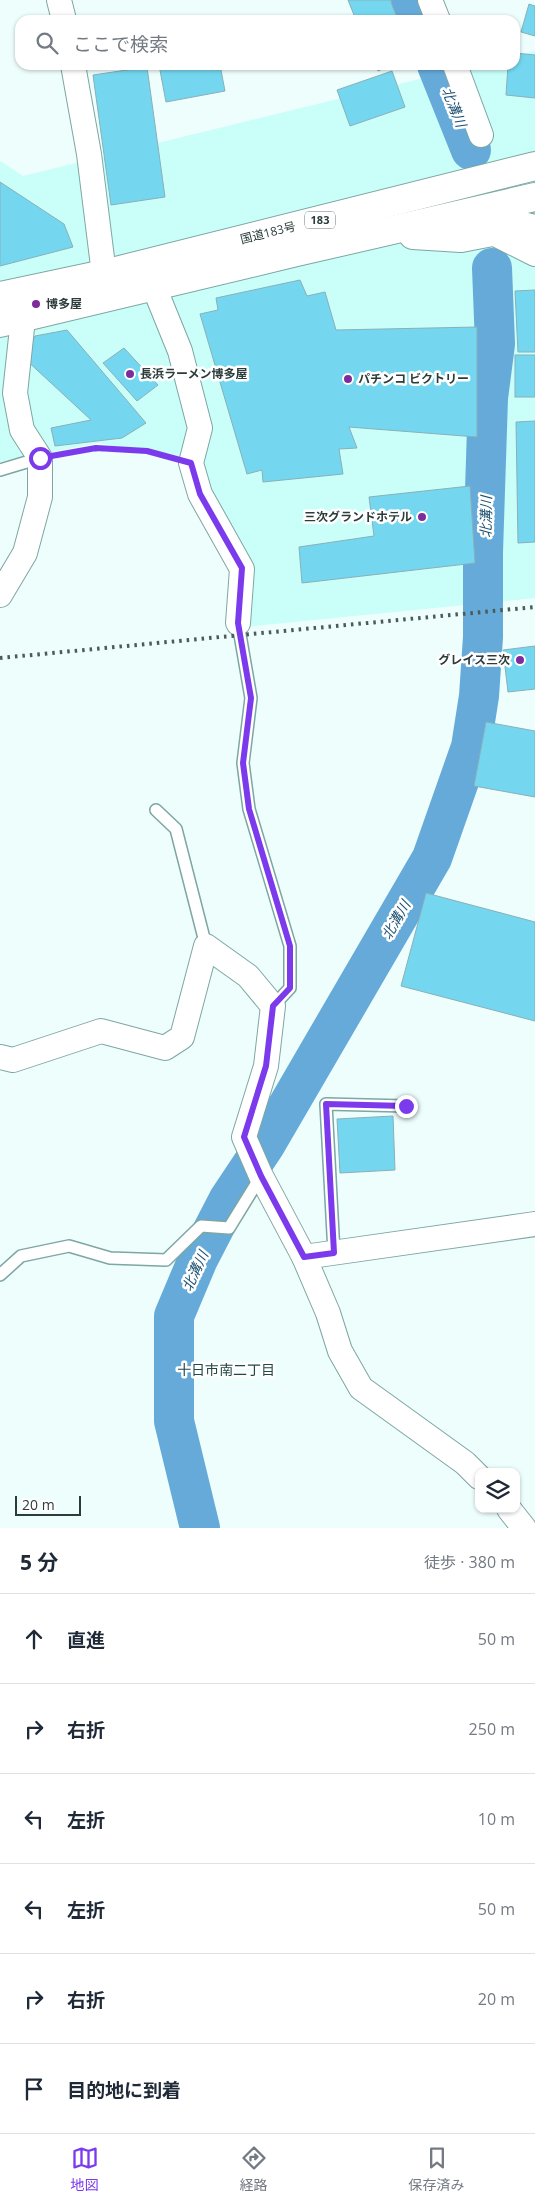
<!DOCTYPE html>
<html lang="ja">
<head>
<meta charset="utf-8">
<style>
	body { margin:0; font-family:"Open Sans","Noto Sans JP",sans-serif; background:#f2f2f3; color:#1f2937 }
	.controls { position:absolute; right:15px; bottom:15px; display:grid; overflow:hidden; border-radius:10px; box-shadow:0 1px 4px #0004 }
	.controls button { width:45px; height:45px; display:grid; place-items:center; padding:0; border:0; border-bottom:1px solid #e0e1e3; background:#fff; color:#1f2937; font:25px sans-serif }
	.scale { position:absolute; left:15px; bottom:12px; width:66px; box-sizing:border-box; padding-left:5px; border:2px solid #2b3c3a; border-top:0; font-size:14px; line-height:18px; white-space:nowrap; color:#2b3c3a; -webkit-text-stroke:4px #fff; paint-order:stroke }
	.stop { position:absolute; width:15px; height:15px; margin:-11px; border:4px solid #7c3aed; border-radius:50%; background:#fff }
	.stop.end { background:#7c3aed; border-color:#fff; box-shadow:0 1px 5px #0008 }
	.list { margin:0; padding:0; list-style:none }
	h2 { display:flex; justify-content:space-between; align-items:center; height:65px; margin:0; padding:0 20px; font-size:21px }
	h2 small { font-size:16px; font-weight:400; color:#747a83 }
	.list li { display:grid; grid-template-columns:32px 1fr auto; gap:15px; align-items:center; box-sizing:border-box; height:90px; padding:0 20px; border-top:1px solid #e0e1e3 }
	.list b { display:block; font-size:19px; white-space:nowrap }
	.list em { font-size:16px; font-style:normal; color:#747a83 }
	.icon { flex:none; width:28px; height:28px; fill:none; stroke:currentColor; stroke-width:2; stroke-linecap:round; stroke-linejoin:round }
	.map { position:relative; flex:none; width:535px; height:1528px; overflow:hidden }
	.search { position:absolute; background:#fff; box-shadow:0 1px 4px #0004; left:15px; right:15px; top:15px; height:55px; display:flex; align-items:center; gap:12px; box-sizing:border-box; padding:0 18px; border-radius:15px; color:#747a83; font-size:19px }
	.sheet { height:605px; background:#fff }
	nav { display:flex; justify-content:space-around; align-items:center; box-sizing:border-box; height:70px; border-top:1px solid #e0e1e3; background:#fff; font-size:14px; color:#747a83 }
	nav a { display:grid; justify-items:center; gap:2px }
	nav .on { color:#7c3aed }
	.map>svg:first-child { display:block }
	.built { fill:#c9fef9 }
	.lines { fill:none; stroke-linecap:round; stroke-linejoin:round }
	.river { stroke:#65aad9; stroke-width:40 }
	.building { fill:#74d7ef; stroke:#89b0b9 }
	.lane-casing { stroke:#7ea6a3; stroke-width:14 }
	.street-casing { stroke:#7ea6a3; stroke-width:26 }
	.highway-casing { stroke:#7ea6a3; stroke-width:30 }
	.path { stroke:#a0b1af; stroke-width:3; stroke-dasharray:2.5 4; stroke-linecap:butt }
	.lane { stroke:#fff; stroke-width:11 }
	.street { stroke:#fff; stroke-width:24 }
	.highway { stroke:#fff; stroke-width:28 }
	.rail { stroke:#4a5b59; stroke-width:4; stroke-dasharray:2.5 5; stroke-linecap:butt }
	.route { stroke:#7c3aed; stroke-width:6 }
	.poi-dot { fill:#7e2c9c; stroke:#fff; stroke-width:2 }
	.labels { text-anchor:middle; stroke-width:5; stroke-linejoin:round; paint-order:stroke }
	.shield { fill:#fff; stroke:#6b7675; stroke-width:1 }
	.shield-label { font-size:11px; font-weight:bold; fill:#2b3c3a }
	.street-label { font-size:12px; fill:#2b3c3a; stroke:#fff }
	.poi-label { font-size:12px; font-weight:bold; fill:#2b3c3a; stroke:#fff; text-anchor:start }
	.water-label { font-size:14px; font-style:italic; fill:#1c5071; stroke:#fff }
	.neighbourhood-label { font-size:14px; fill:#234947; stroke:#fff }
</style>
</head>
<body>
<div class="map">
<svg width="535" height="1528" viewBox="0 0 535 1528">
	<rect width="100%" height="100%" fill="#edfefc"/>
	<!-- built -->
	<path class="built" d="M535,51v547l-290,29 3,-54 -48,-111 -102,-19 -98,19v-301l23,15 454,-111h38v-9z"/>
	<g class="lines">
		<!-- river -->
		<g class="river">
			<path d="M411,0l8,20"/>
			<path d="M437,65l34,85"/>
			<path d="M200,1528l-26,-107v-105l24,-57 31,-60 36,-54 167,-287 39,-111 8,-51 4,-59v-85l5,-154 7,-54 -3,-76"/>
		</g>
	</g>
	<!-- building -->
	<g class="building">
		<path d="M348,0h42l8,20h-42z"/>
		<path d="M529,4l6,2v30l-14,-4z"/>
		<path d="M515,53l20,2v43l-29,-3 2,-30h7z"/>
		<path d="M159,65h61l5,26 -59,11z"/>
		<path d="M376,65h16l-14,6z"/>
		<path d="M147,67l18,130 -54,8 -18,-130z"/>
		<path d="M392,71l13,36 -55,19 -13,-36z"/>
		<path d="M0,182l64,42 9,23 -73,19z"/>
		<path d="M300,280l7,16 18,-4 11,38 141,-3v110l-128,-10 8,21 -18,1 4,25 -80,8 -1,-12 -15,4 -47,-160 18,-4 -2,-12z"/>
		<path d="M535,290v62h-17l-3,-61z"/>
		<path d="M67,330l79,93 -24,15 -67,8 -4,-18 40,-8 -68,-63 12,-21z"/>
		<path d="M124,348l34,37 -21,16 -34,-38z"/>
		<rect x="515" y="355" width="20" height="42"/>
		<path d="M535,421v121l-17,1 -2,-121z"/>
		<path d="M470,486l5,77 -173,20 -3,-36 75,-11 -5,-39z"/>
		<path d="M535,646v43l-27,3 -5,-42z"/>
		<path d="M486,722l49,9v66l-61,-11z"/>
		<path d="M426,893l109,29v99l-134,-35z"/>
		<path d="M393,1116l2,54 -55,3 -3,-54z"/>
	</g>
	<g class="lines">
		<defs>
			<g id="lane">
				<path d="M0,470l40,-12"/>
				<path d="M238,623l13,75 -8,65 6,46 41,137v42l-17,18"/>
				<path d="M156,810l20,19 30,117"/>
				<path d="M334,1253l-8,-149 80,2"/>
				<path d="M0,1275l21,-19 48,-10 41,12 56,2 35,-34 28,2 32,-52"/>
			</g>
			<g id="street">
				<path d="M59,0l5,20"/>
				<path d="M430,0l8,20"/>
				<path d="M73,65l16,89 15,120"/>
				<path d="M455,65l26,70"/>
				<path d="M491,232l44,22"/>
				<path d="M154,287l26,64 20,77 -9,35 9,31 42,75 -4,54"/>
				<path d="M0,595l25,-42 15,-56v-39l-18,-28 -7,-37 8,-74 -7,-19"/>
				<path d="M0,1057l13,3 88,-29 64,17 17,-11 24,-91 42,30 25,30 -7,60 -22,71 17,39 43,81 24,56 12,38 21,37 104,75 14,14"/>
				<path d="M304,1257l231,-33"/>
				<path d="M509,1509l15,19"/>
			</g>
			<g id="highway">
				<path d="M413,235l48,3 61,-12 13,3"/>
				<path d="M0,296l104,-22 431,-108"/>
				<path d="M0,323l297,-71 238,-55"/>
			</g>
		</defs>
		<!-- lane casing -->
		<use href="#lane" class="lane-casing"/>
		<!-- street casing -->
		<use href="#street" class="street-casing"/>
		<!-- highway casing -->
		<use href="#highway" class="highway-casing"/>
		<!-- path -->
		<path class="path" d="M62,454c38,-6 71,-7 108,3"/>
		<!-- lane -->
		<use href="#lane" class="lane"/>
		<!-- street -->
		<use href="#street" class="street"/>
		<!-- highway -->
		<use href="#highway" class="highway"/>
		<!-- rail -->
		<path class="rail" d="M0,658l535,-51"/>
	</g>
	<g class="lines">
		<!-- route -->
		<path class="route" d="M40,458l56,-10 51,3 44,12 9,31 42,74 -4,55 13,75 -8,65 6,46 41,137v42l-17,18 -7,60 -22,71 17,39 43,81 30,-4 -8,-149 80,2"/>
	</g>
	<!-- markers -->
	<g class="poi-dot">
		<circle cx="36" cy="304" r="5"/>
		<circle cx="130" cy="374" r="5"/>
		<circle cx="348" cy="379" r="5"/>
		<circle cx="422" cy="517" r="5"/>
		<circle cx="520" cy="660" r="5"/>
	</g>
	<g class="labels">
		<!-- shield labels -->
		<rect class="shield" x="305" y="211.5" width="30" height="17" rx="4"/>
		<g class="shield-label">
			<text x="320" y="224">183</text>
		</g>
		<!-- street labels -->
		<g class="street-label">
			<text transform="translate(268 233) rotate(-14)" y="4">国道183号</text>
		</g>
		<!-- poi labels -->
		<g class="poi-label">
			<text x="46" y="308">博多屋</text>
			<text x="140" y="378">長浜ラーメン博多屋</text>
			<text x="358" y="383">パチンコ ビクトリー</text>
			<text x="412" y="521" text-anchor="end">三次グランドホテル</text>
			<text x="510" y="664" text-anchor="end">グレイス三次</text>
		</g>
		<!-- water labels -->
		<g class="water-label">
			<text transform="translate(454 107) rotate(68)" y="5">北溝川</text>
			<text transform="translate(486 517) rotate(-89)" y="5">北溝川</text>
			<text transform="translate(396 920) rotate(-60)" y="5">北溝川</text>
			<text transform="translate(195 1271) rotate(-65)" y="5">北溝川</text>
		</g>
		<!-- neighbourhood labels -->
		<g class="neighbourhood-label">
			<text x="226" y="1375">十日市南二丁目</text>
		</g>
	</g>
</svg>
<div class="controls">
<button><svg class="icon" aria-label="layers" viewBox="0 0 24 24"><path d="M12 4l9 5-9 5-9-5zM3 14l9 5 9-5"/></svg></button>
</div>
<div class="scale">20 m</div>
<div class="stop" style="left:40px;top:458px"></div>
<div class="stop end" style="left:406px;top:1106px"></div>
<div class="search"><svg class="icon" aria-label="search" viewBox="0 0 24 24"><circle cx="10" cy="10" r="6"/><path d="M15 15l6 6"/></svg>ここで検索</div>
</div>
<section class="sheet">
<h2>5 分<small>徒歩 · 380 m</small></h2>
<ul class="list">
<li><svg class="icon" aria-label="ahead" viewBox="0 0 24 24"><path d="M12 20V5M6 11l6-6 6 6"/></svg><div><b>直進</b></div><em>50 m</em></li>
<li><svg class="icon" aria-label="right" viewBox="0 0 24 24"><path d="M7 20v-9h11M14 6l5 5-5 5"/></svg><div><b>右折</b></div><em>250 m</em></li>
<li><svg class="icon" aria-label="left" viewBox="0 0 24 24"><path d="M17 20v-9H6M10 6l-5 5 5 5"/></svg><div><b>左折</b></div><em>10 m</em></li>
<li><svg class="icon" aria-label="left" viewBox="0 0 24 24"><path d="M17 20v-9H6M10 6l-5 5 5 5"/></svg><div><b>左折</b></div><em>50 m</em></li>
<li><svg class="icon" aria-label="right" viewBox="0 0 24 24"><path d="M7 20v-9h11M14 6l5 5-5 5"/></svg><div><b>右折</b></div><em>20 m</em></li>
<li><svg class="icon" aria-label="arrive" viewBox="0 0 24 24"><path d="M6 21V4h12l-3 4 3 4H6"/></svg><div><b>目的地に到着</b></div></li>
</ul>
</section>
<nav>
<a class="on"><svg class="icon" aria-label="map" viewBox="0 0 24 24"><path d="M3 6l6-2 6 2 6-2v14l-6 2-6-2-6 2zM9 4v14M15 6v14"/></svg>地図</a>
<a><svg class="icon" aria-label="directions" viewBox="0 0 24 24"><path d="M12 3l9 9-9 9-9-9zM9 14v-3h6M13 9l2 2-2 2"/></svg>経路</a>
<a><svg class="icon" aria-label="saved" viewBox="0 0 24 24"><path d="M7 4h10v16l-5-4-5 4z"/></svg>保存済み</a>
</nav>
</body>
</html>
